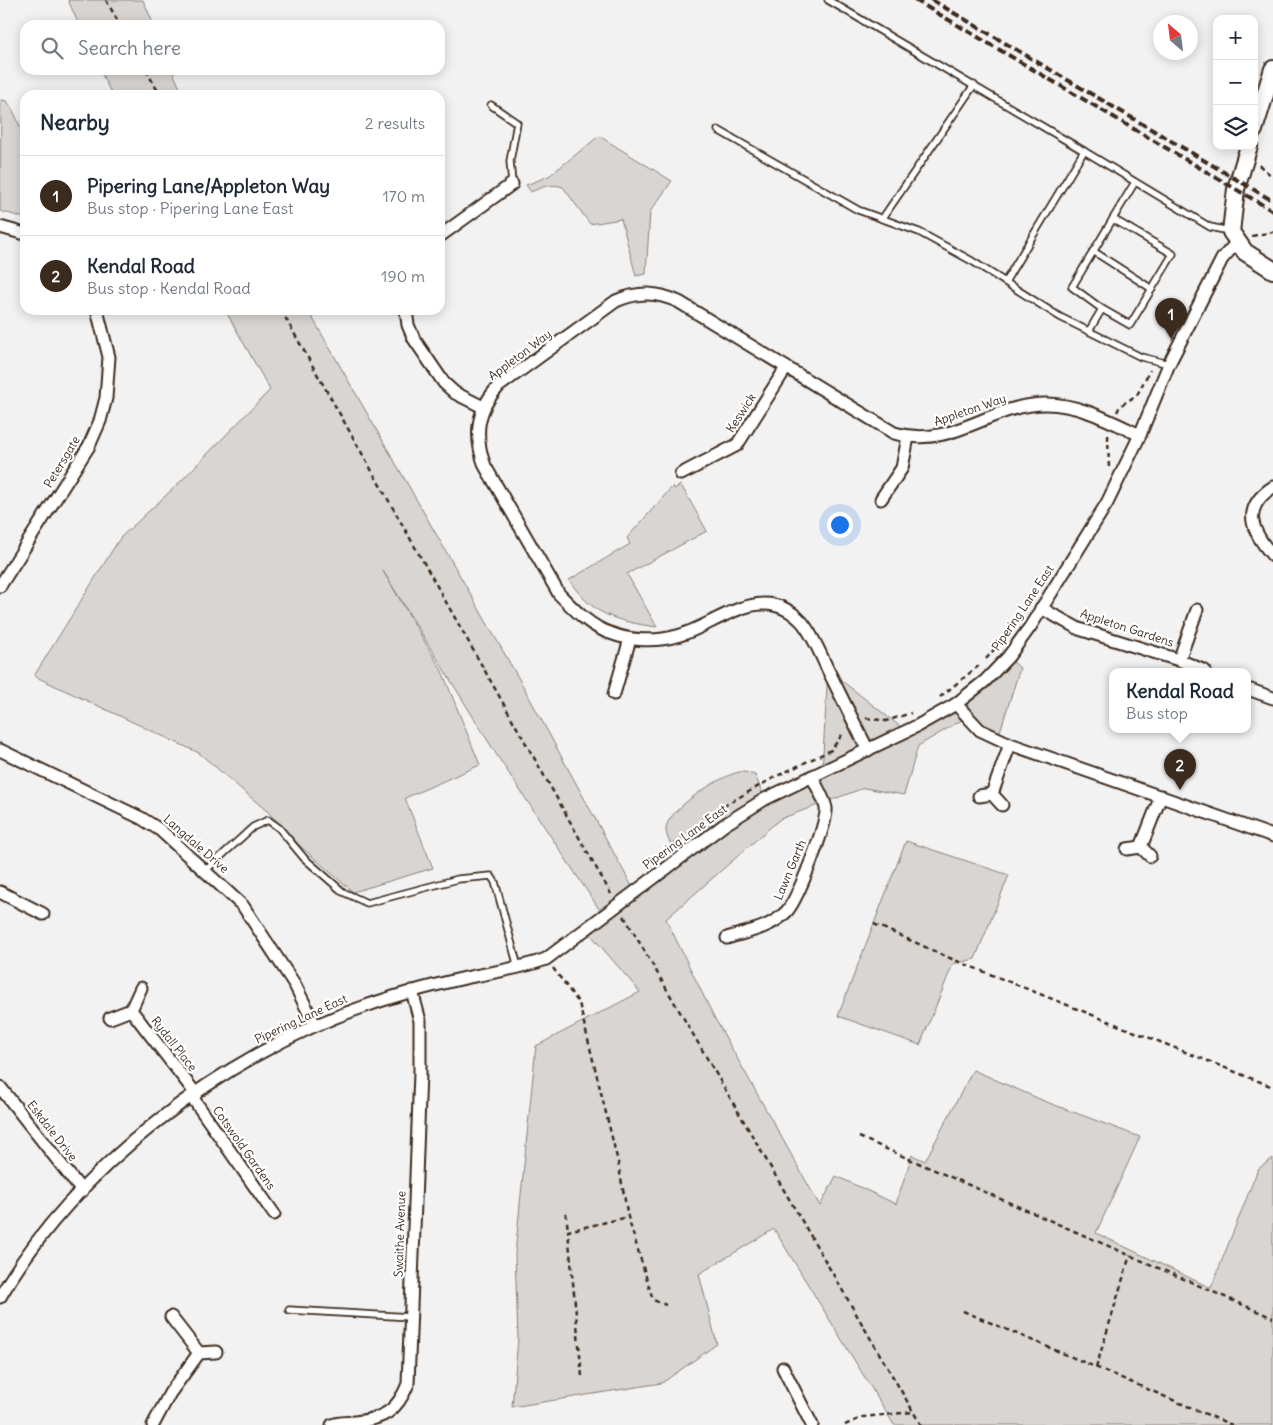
<!DOCTYPE html>
<html lang="en">
<head>
<meta charset="utf-8">
<style>
	body { margin:0; font-family:Delius,sans-serif; background:#f6f6f7; color:#1f2937 }
	.controls { position:absolute; right:15px; top:15px; display:grid; overflow:hidden; border-radius:10px; box-shadow:0 2px 12px #0003 }
	.controls button { width:45px; height:45px; display:grid; place-items:center; padding:0; border:0; border-bottom:1px solid #e0e1e3; background:#fff; color:#1f2937; font:25px sans-serif }
	.compass { position:absolute; left:1153px; top:15px; width:45px; height:45px; border-radius:50%; background:#fff; box-shadow:0 2px 12px #0003; rotate:332deg }
	.you { position:absolute; left:839px; top:524px; width:18px; height:18px; margin:-12px; border:4px solid #fff; border-radius:50%; background:#1a73e8; box-shadow:0 0 0 8px #1a73e833 }
	.badge { display:grid; place-items:center; width:32px; height:32px; border-radius:50%; background:#3b2a1e; color:#fff; font-size:16px; font-weight:700 }
	.pin { position:absolute; translate:-50% -41px; filter:drop-shadow(0 1px 2px #0008) }
	.pin::after { content:''; position:absolute; top:26px; width:18px; height:15px; background:inherit; clip-path:polygon(0 0,100% 0,50% 100%) }
	.popup { position:absolute; left:1109px; top:668px; width:142px; height:65px; box-sizing:border-box; display:grid; place-content:center; border-radius:10px; background:#fff; filter:drop-shadow(0 1px 4px #0005); font-size:16px; white-space:nowrap; color:#747a83 }
	.popup b { font-size:19px; color:#1f2937 }
	.popup::after { content:''; position:absolute; left:50%; top:100%; margin-left:-10px; border:10px solid transparent; border-top-color:#fff }
	.list { margin:0; padding:0; list-style:none }
	h2 { display:flex; justify-content:space-between; align-items:center; height:65px; margin:0; padding:0 20px; font-size:21px }
	h2 small { font-size:16px; font-weight:400; color:#747a83 }
	.list li { display:grid; grid-template-columns:32px 1fr auto; gap:15px; align-items:center; box-sizing:border-box; height:80px; padding:0 20px; border-top:1px solid #e0e1e3 }
	.list b { display:block; font-size:19px; white-space:nowrap }
	.list p { margin:0; font-size:16px; white-space:nowrap; color:#747a83 }
	.list em { font-size:16px; font-style:normal; color:#747a83 }
	.icon { flex:none; width:28px; height:28px; fill:none; stroke:currentColor; stroke-width:2; stroke-linecap:round; stroke-linejoin:round }
	.map { position:relative; flex:none; width:1273px; height:1425px; overflow:hidden }
	.search { position:absolute; background:#fff; box-shadow:0 2px 12px #0003; left:20px; top:20px; width:425px; height:55px; display:flex; align-items:center; gap:12px; box-sizing:border-box; padding:0 18px; border-radius:15px; color:#747a83; font-size:19px }
	.panel { position:absolute; background:#fff; box-shadow:0 2px 12px #0003; left:20px; top:90px; width:425px; height:225px; border-radius:15px }
	.map>svg:first-child { display:block }
	.green { fill:#d8d5d2; stroke:#8a8078 }
	.lines { fill:none; stroke-linecap:round; stroke-linejoin:round }
	.lane-casing { stroke:#3b2a1e; stroke-width:9 }
	.street-casing { stroke:#3b2a1e; stroke-width:15 }
	.secondary-casing { stroke:#3b2a1e; stroke-width:20 }
	.path { stroke:#3b2a1e; stroke-width:2.5; stroke-dasharray:5 4; stroke-linecap:butt }
	.lane { stroke:#fff; stroke-width:5.5 }
	.street { stroke:#fff; stroke-width:11 }
	.secondary { stroke:#fff; stroke-width:16 }
	.rail { stroke:#3b2a1e; stroke-width:4; stroke-dasharray:8 4; stroke-linecap:butt }
	.labels { text-anchor:middle; stroke-width:4.5; stroke-linejoin:round; paint-order:stroke }
	.street-label { font-size:12px; fill:#3b2a1e; stroke:#fff }
</style>
</head>
<body>
<div class="map">
<svg width="1273" height="1425" viewBox="0 0 1273 1425">
	<rect width="100%" height="100%" fill="#f3f2f2"/>
	<filter id="ink" filterUnits="userSpaceOnUse"><feTurbulence type="fractalNoise" baseFrequency=".02" numOctaves="2"/><feDisplacementMap in="SourceGraphic" scale="10" xChannelSelector="R" yChannelSelector="G"/><feConvolveMatrix kernelMatrix="1 2 1 2 8 2 1 2 1" color-interpolation-filters="sRGB"/></filter>
	<g filter="url(#ink)">
		<!-- green -->
		<g class="green">
			<path d="M68,0h75l11,25h-75z"/>
			<path d="M100,70h72l11,25h-71z"/>
			<path d="M1,100l6,1c25,34 18,78 18,117l-25,-7z"/>
			<path d="M599,136l73,45 -22,31 -4,62 -10,2 -15,-57 -31,5 -27,-37c-12,-4 -21,0 -32,5l-5,-7 23,-9z"/>
			<path d="M225,310h83l215,376 111,204 45,-32c-4,-8 -13,-19 -13,-28 -2,-19 56,-55 73,-58 5,-1 11,2 16,3l10,24 57,-28 6,-101 78,61 50,-27 52,-47 12,11 -22,70 -31,-21 -49,29 -14,49 -40,-7 -84,31 -114,100 47,96 107,191 16,-30 60,28 16,-49 13,6 48,-91 71,31 96,36 -44,96 115,55 47,-119 15,-11v267h-379l-120,-196 -75,45 18,70 -55,39 -150,24 6,-68 -3,-85 21,-208 104,-54 -55,-64 18,-13 -105,-158 -115,-186 59,100 38,94 -75,33 28,70 -80,24 -53,-46 -32,-34 -69,-59 -165,-77 86,-138 57,-53 93,-95z"/>
			<path d="M681,485l26,46 -80,43 30,53c-41,-6 -64,-11 -88,-47l61,-36 -3,-6 46,-52 1,3z"/>
			<path d="M906,841l103,34 -34,84 -22,5 -33,81 -82,-29z"/>
		</g>
		<g class="lines">
			<defs>
				<g id="lane">
					<path d="M828,0l256,151"/>
					<path d="M491,105l26,18 -7,38 2,23"/>
					<path d="M718,130l140,80 61,22 53,29 88,56 81,40 28,7"/>
					<path d="M882,219l92,-134"/>
					<path d="M1093,251l59,38"/>
					<path d="M1005,282l79,-131 126,76 19,4"/>
					<path d="M1102,309l28,16 43,-71 -60,-35"/>
					<path d="M1089,331l13,-22 -30,-22 63,-105"/>
					<path d="M206,870l47,-43 15,-7 11,8 25,30 39,34 24,11 91,-24 33,-3 4,6 23,85"/>
					<path d="M289,1310l122,7"/>
				</g>
				<g id="street">
					<path d="M0,227l25,7"/>
					<path d="M440,236l72,-52"/>
					<path d="M406,310l2,15 6,14 30,44 11,10 28,14"/>
					<path d="M681,474l56,-29 49,-77"/>
					<path d="M1273,487c-32,21 -22,44 0,69"/>
					<path d="M881,499l21,-31 6,-31"/>
					<path d="M0,586l89,-140 11,-25 6,-23 3,-41 -12,-47"/>
					<path d="M1041,608l38,21 100,31 26,11"/>
					<path d="M1179,660l18,-50"/>
					<path d="M1248,689l25,9"/>
					<path d="M614,694l16,-55"/>
					<path d="M956,704l24,26 30,14 263,92"/>
					<path d="M0,750l141,68 19,12 83,76 52,79 20,40"/>
					<path d="M868,750c-14,-27 -27,-54 -41,-82 -7,-15 -14,-33 -25,-46 -40,-43 -84,3 -125,14 -21,6 -47,5 -67,-3 -21,-7 -36,-24 -51,-39l-74,-128c-11,-30 -9,-56 14,-80l117,-85c23,-10 41,-9 63,1l215,131c60,17 95,-29 152,-29 33,0 64,17 94,31"/>
					<path d="M992,794l18,-50"/>
					<path d="M979,796l13,-2 10,11"/>
					<path d="M1141,847l20,-51"/>
					<path d="M1127,849l14,-2 9,9"/>
					<path d="M0,892l43,22"/>
					<path d="M727,938c19,-6 44,-10 59,-26 11,-10 42,-90 40,-104 -2,-10 -10,-22 -14,-32"/>
					<path d="M131,1010l65,84"/>
					<path d="M110,1018l21,-8 10,-22"/>
					<path d="M0,1087l82,104"/>
					<path d="M192,1097l82,117"/>
					<path d="M0,1297c73,-128 224,-243 363,-290 33,-12 67,-21 102,-29 27,-6 55,-9 81,-19l178,-134 41,-26 152,-73 39,-22 29,-23 23,-24 22,-30 77,-124 33,-68 29,-71 53,-105 15,-17"/>
					<path d="M171,1317l28,36 17,-1"/>
					<path d="M783,1368l29,57"/>
					<path d="M153,1425l17,-32 29,-40"/>
					<path d="M332,1425c7,-3 15,-2 23,-3 29,-3 42,-11 53,-38l12,-311v-52l-8,-30"/>
				</g>
				<g id="secondary">
					<path d="M1254,130l19,-61"/>
					<path d="M1249,146l-13,43 -5,43 14,20 28,18"/>
				</g>
			</defs>
			<!-- lane casing -->
			<use href="#lane" class="lane-casing"/>
			<!-- street casing -->
			<use href="#street" class="street-casing"/>
			<!-- secondary casing -->
			<use href="#secondary" class="secondary-casing"/>
			<!-- path -->
			<g class="path">
				<path d="M106,0l14,25"/>
				<path d="M146,70l14,25"/>
				<path d="M1259,165l14,12"/>
				<path d="M1252,236l21,-4"/>
				<path d="M281,310l330,584"/>
				<path d="M1117,412l3,-6 17,-11 13,-25"/>
				<path d="M1108,435l1,34"/>
				<path d="M986,659l22,-26"/>
				<path d="M940,697l42,-34"/>
				<path d="M866,718l20,3 25,-8"/>
				<path d="M674,845l46,-37 55,-31 56,-27 13,-18"/>
				<path d="M624,916l297,509"/>
				<path d="M874,924l78,35 321,128"/>
				<path d="M553,968l26,35 39,159 10,55 25,83 13,5"/>
				<path d="M859,1137l414,181"/>
				<path d="M566,1213l2,18"/>
				<path d="M963,1311l269,114"/>
				<path d="M1096,1368l34,-113"/>
				<path d="M582,1376l-14,-145 60,-14"/>
				<path d="M845,1425l18,-8 50,-5"/>
			</g>
			<!-- lane -->
			<use href="#lane" class="lane"/>
			<!-- street -->
			<use href="#street" class="street"/>
			<!-- secondary -->
			<use href="#secondary" class="secondary"/>
			<!-- rail -->
			<g class="rail">
				<path d="M915,0l358,211"/>
				<path d="M932,0l341,201"/>
			</g>
		</g>
	</g>
	<g class="labels">
		<!-- street labels -->
		<g class="street-label">
			<text transform="translate(520 355) rotate(-37)" y="4">Appleton Way</text>
			<text transform="translate(970 410) rotate(-19)" y="4">Appleton Way</text>
			<text transform="translate(741 413) rotate(-57)" y="4">Keswick</text>
			<text transform="translate(62 462) rotate(-59)" y="4">Petersgate</text>
			<text transform="translate(1023 608) rotate(-56)" y="4">Pipering Lane East</text>
			<text transform="translate(1127 628) rotate(18)" y="4">Appleton Gardens</text>
			<text transform="translate(685 837) rotate(-36)" y="4">Pipering Lane East</text>
			<text transform="translate(196 844) rotate(41)" y="4">Langdale Drive</text>
			<text transform="translate(790 870) rotate(-67)" y="4">Lawn Garth</text>
			<text transform="translate(301 1019) rotate(-25)" y="4">Pipering Lane East</text>
			<text transform="translate(174 1044) rotate(52)" y="4">Rydall Place</text>
			<text transform="translate(52 1131) rotate(52)" y="4">Eskdale Drive</text>
			<text transform="translate(244 1148) rotate(55)" y="4">Cotswold Gardens</text>
			<text transform="translate(400 1234) rotate(-88)" y="4">Swaithe Avenue</text>
		</g>
	</g>
</svg>
<div class="controls">
<button>+</button>
<button>−</button>
<button><svg class="icon" aria-label="layers" viewBox="0 0 24 24"><path d="M12 4l9 5-9 5-9-5zM3 14l9 5 9-5"/></svg></button>
</div>
<svg class="compass" viewBox="-18 -18 36 36"><path d="M0-13l5 13h-10z" fill="#e53935"/><path d="M0 13l5-13h-10z" fill="#747a83"/></svg>
<div class="you"></div>
<div class="pin badge" style="left:1171px;top:339px">1</div>
<div class="pin badge" style="left:1180px;top:790px">2</div>
<div class="popup"><b>Kendal Road</b>Bus stop</div>
<div class="search"><svg class="icon" aria-label="search" viewBox="0 0 24 24"><circle cx="10" cy="10" r="6"/><path d="M15 15l6 6"/></svg>Search here</div>
<section class="panel">
<h2>Nearby<small>2 results</small></h2>
<ul class="list">
<li><span class="badge">1</span><div><b>Pipering Lane/Appleton Way</b><p>Bus stop · Pipering Lane East</p></div><em>170 m</em></li>
<li><span class="badge">2</span><div><b>Kendal Road</b><p>Bus stop · Kendal Road</p></div><em>190 m</em></li>
</ul>
</section>
</div>
</body>
</html>
